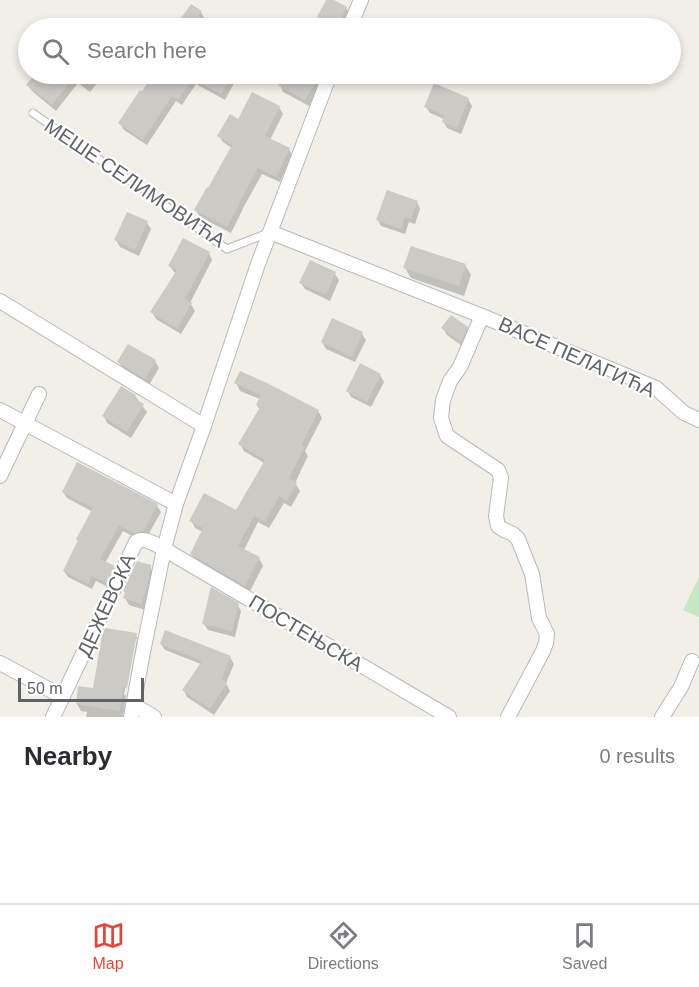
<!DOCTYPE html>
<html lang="en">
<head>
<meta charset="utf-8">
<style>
	body { margin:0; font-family:Arial,sans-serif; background:#f2f2f3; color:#2b2b33 }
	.scale { position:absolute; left:18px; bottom:15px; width:126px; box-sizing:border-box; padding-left:6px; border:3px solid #5f6368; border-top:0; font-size:16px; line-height:21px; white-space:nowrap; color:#5f6368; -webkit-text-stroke:4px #fff; paint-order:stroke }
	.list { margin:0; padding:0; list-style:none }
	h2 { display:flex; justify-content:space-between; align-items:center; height:78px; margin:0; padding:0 24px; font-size:26px }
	h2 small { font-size:20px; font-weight:400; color:#7c7c81 }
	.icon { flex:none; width:33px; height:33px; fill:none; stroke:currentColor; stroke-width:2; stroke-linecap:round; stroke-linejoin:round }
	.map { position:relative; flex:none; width:699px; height:717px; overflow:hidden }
	.search { position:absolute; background:#fff; box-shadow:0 3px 9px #0003; left:18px; right:18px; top:18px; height:66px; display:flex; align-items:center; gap:15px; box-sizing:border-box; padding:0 21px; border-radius:33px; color:#7c7c81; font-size:22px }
	.sheet { height:186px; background:#fff }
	nav { display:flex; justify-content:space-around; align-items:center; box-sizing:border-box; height:84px; border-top:2px solid #e1e1e2; background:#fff; font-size:16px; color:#7c7c81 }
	nav a { display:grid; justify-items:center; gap:3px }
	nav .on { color:#ea4335 }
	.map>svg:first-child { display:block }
	.green { fill:#c5e8c5 }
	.shadow { fill:#0003 }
	.building { fill:#cccac5 }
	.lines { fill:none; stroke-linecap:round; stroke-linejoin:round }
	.service-casing { stroke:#b5b8bc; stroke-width:9 }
	.minor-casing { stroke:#b5b8bc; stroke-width:16 }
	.service { stroke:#fff; stroke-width:7 }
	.minor { stroke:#fff; stroke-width:14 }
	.labels { text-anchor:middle; stroke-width:4.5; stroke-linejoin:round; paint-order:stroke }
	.street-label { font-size:20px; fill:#5f6368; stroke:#fff }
</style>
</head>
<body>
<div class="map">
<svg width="699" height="717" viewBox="0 0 699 717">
	<rect width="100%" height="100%" fill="#f1efe8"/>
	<!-- green -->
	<path class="green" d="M699,577v40l-16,-7z"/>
	<!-- shadow -->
	<g class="shadow">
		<path d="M327,0h4l15,8 4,6 -8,14h-29z"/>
		<path d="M201,12l3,6 -2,3 11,7h-35l-1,-1z"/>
		<path d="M289,18l19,10h-25z"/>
		<path d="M229,21l14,7h-18z"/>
		<path d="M37,74h12l2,2 2,-2h52l-15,18 -12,-9 -22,28 -24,-20 -4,-6z"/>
		<path d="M156,74h83l-14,26 -29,-16 -14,21 -6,-4 -29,44 -23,-15 -4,-7z"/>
		<path d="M274,74h49l2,3 -16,29 -26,-14 -3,-7 3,-5z"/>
		<path d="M468,99l4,7 -11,28 -14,-6 -4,-7 1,-2 -14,-6 -4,-6z"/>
		<path d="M279,107l4,7 -13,26 19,9 3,6 -12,27 -18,-8 -20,36v1l-11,22 -31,-16 -4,-7 36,-62 -9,-6 -4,-6 20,-15z"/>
		<path d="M417,202l3,7 -5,15 -6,-2 -4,12 -24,-8 -3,-6z"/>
		<path d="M128,214l19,9 4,6 -12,27 -19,-9 -4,-7z"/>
		<path d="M209,253l3,7 -22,43 5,8 -14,23 -25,-15 -4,-7 24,-39 -2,-1 -4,-6z"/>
		<path d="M465,265l6,10 -7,21 -53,-18 -6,-10z"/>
		<path d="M335,274l4,6 -9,21 -25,-12 -4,-6z"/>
		<path d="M443,328h24l3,6 -5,14 -18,-13z"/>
		<path d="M362,334l4,6 -11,22 -29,-13 -4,-7z"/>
		<path d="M155,361l4,7 -10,17 -26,-16 -4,-7z"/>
		<path d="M380,375l4,7 -13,25 -20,-10 -3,-6z"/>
		<path d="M236,383l82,28 4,7 -17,33 3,5 -13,27 5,8 -9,16 -7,-4 -15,25 -11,-6 -14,28 15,8 4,8 -14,27 -53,-32 -5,-7 12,-22 -8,-4 -4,-8 46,-8 27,-49 -20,-12 -4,-7 20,-34 -3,-5 3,-6 -20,-8z"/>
		<path d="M135,396l12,16 -16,26 -24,-15 -3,-7z"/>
		<path d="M63,492l94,14 4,6 -14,25 -9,2 -15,-8 -18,32 8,4 4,7 -7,14 -14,-7 -4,8 -24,-12 -4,-6 15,-29 -2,-3 16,-27 -26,-14z"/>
		<path d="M150,567l4,6 -9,37 -16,-5 -4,-7z"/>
		<path d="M237,604l4,7 -6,26 -27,-7 -4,-6z"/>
		<path d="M136,635l3,6 -9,53 -2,-1 9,-54h-3l-10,56h2l-3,22h-37l1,-5 -6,-1 -4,-7 17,-14z"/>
		<path d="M161,644l69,13 4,7 -8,19 4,8 -16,24 -27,-18 -3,-6 17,-27 -36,-14z"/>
	</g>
	<!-- building -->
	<g class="building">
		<path d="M326,0h8l13,7 -10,20 -20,-10z"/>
		<path d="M191,4l11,7 -4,5 17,12h-41z"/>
		<path d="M35,74h42l-25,31 -26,-20z"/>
		<path d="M154,74h78l-11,20 -28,-15 -15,21 -6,-4 -29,44 -25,-17 22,-33 2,1z"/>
		<path d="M285,74h35l-15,26 -27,-15z"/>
		<path d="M434,83l35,15 -12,30 -15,-6 2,-7 -20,-8z"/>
		<path d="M252,92l28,14 -15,30 25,12 -14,29 -18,-9 -19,35h1l-13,24 -33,-17 13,-23 1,1 24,-43 -15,-9 13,-22 8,5z"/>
		<path d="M387,190l31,11 -7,18 -6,-2 -4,12 -25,-9z"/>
		<path d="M127,212l21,9 -13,29 -21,-10z"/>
		<path d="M183,238l27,14 -25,47 7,4 -15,26 -27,-17 27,-42 -9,-4z"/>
		<path d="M411,246l55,18 -7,22 -56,-18z"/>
		<path d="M310,260l26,12 -10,23 -27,-12z"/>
		<path d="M451,315l17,12 -7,15 -20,-14z"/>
		<path d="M332,318l31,14 -11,25 -31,-15z"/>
		<path d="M128,344l28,16 -11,19 -28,-17z"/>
		<path d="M360,363l21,11 -14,28 -21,-11z"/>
		<path d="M240,371l27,12 52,27 -18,36 4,1 -16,31 8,5 -10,18 -8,-5 -14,26 -11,-6 -16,30 22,11 -15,29 -55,-32 13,-26 -14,-7 15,-28 32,17 29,-50 -27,-16 22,-37 -4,-2 5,-10 -27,-12z"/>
		<path d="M121,386l15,9 -2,3 10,6 -17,28 -25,-16z"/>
		<path d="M77,462l81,42 -14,27 -10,2 -15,-7 -19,33 15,7 -8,17 -15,-7 -4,8 -25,-13 15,-31 -2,-1 17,-31 -31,-16z"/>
		<path d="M137,561l14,4 -4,23 -6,16 -18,-6 2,-6 -2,-1z"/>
		<path d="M211,587l28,16 -7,28 -30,-7z"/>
		<path d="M105,628l32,5 -10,55 -4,-1 -3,24 -44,-7 2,-18 15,2 9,-53z"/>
		<path d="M165,630l66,26 -9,23 5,4 -17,26 -28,-19 20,-29 -42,-17z"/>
	</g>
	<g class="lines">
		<defs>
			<path id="service" d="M33,113l194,136 41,-16"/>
			<g id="minor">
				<path d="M349,28l12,-28"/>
				<path d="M270,232l212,84 174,72 28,25 15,7"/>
				<path d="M0,301l204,125"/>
				<path d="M482,316l-22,51 -10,14 -7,19 -2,18 6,18 51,34 3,8 -5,38 2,10 6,4 9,4 5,5 14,35 7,44 8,16 -1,9 -3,8 -35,66"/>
				<path d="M0,410l176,94"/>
				<path d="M0,476l39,-82"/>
				<path d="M0,663l63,34"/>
				<path d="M134,705l20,12"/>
				<path d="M53,717l83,-175c8,-6 20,3 28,7l285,168"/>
				<path d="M131,717l12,-65 21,-103 12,-45 28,-78 54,-162 72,-190"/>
				<path d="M662,717l19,-30 11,-26"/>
			</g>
		</defs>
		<!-- service casing -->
		<use href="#service" class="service-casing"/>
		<!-- minor casing -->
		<use href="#minor" class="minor-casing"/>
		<!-- service -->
		<use href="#service" class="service"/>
		<!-- minor -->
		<use href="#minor" class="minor"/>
	</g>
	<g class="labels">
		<!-- street labels -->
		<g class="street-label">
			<text transform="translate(135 183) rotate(34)" y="7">МЕШЕ СЕЛИМОВИЋА</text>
			<text transform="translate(577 357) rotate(24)" y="7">ВАСЕ ПЕЛАГИЋА</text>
			<text transform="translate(106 605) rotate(-65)" y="7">ДЕЖЕВСКА</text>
			<text transform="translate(306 633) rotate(31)" y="7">ПОСТЕЊСКА</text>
		</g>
	</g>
</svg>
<div class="scale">50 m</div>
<div class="search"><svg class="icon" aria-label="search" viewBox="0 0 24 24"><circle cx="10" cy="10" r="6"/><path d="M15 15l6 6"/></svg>Search here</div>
</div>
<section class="sheet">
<h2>Nearby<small>0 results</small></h2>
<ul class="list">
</ul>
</section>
<nav>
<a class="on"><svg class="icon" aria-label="map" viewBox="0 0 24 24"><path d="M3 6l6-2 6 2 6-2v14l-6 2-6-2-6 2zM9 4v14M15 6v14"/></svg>Map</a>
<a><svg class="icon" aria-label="directions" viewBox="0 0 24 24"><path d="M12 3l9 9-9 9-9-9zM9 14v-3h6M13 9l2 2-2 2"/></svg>Directions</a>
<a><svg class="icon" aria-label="saved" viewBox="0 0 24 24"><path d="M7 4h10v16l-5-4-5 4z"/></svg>Saved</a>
</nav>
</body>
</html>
